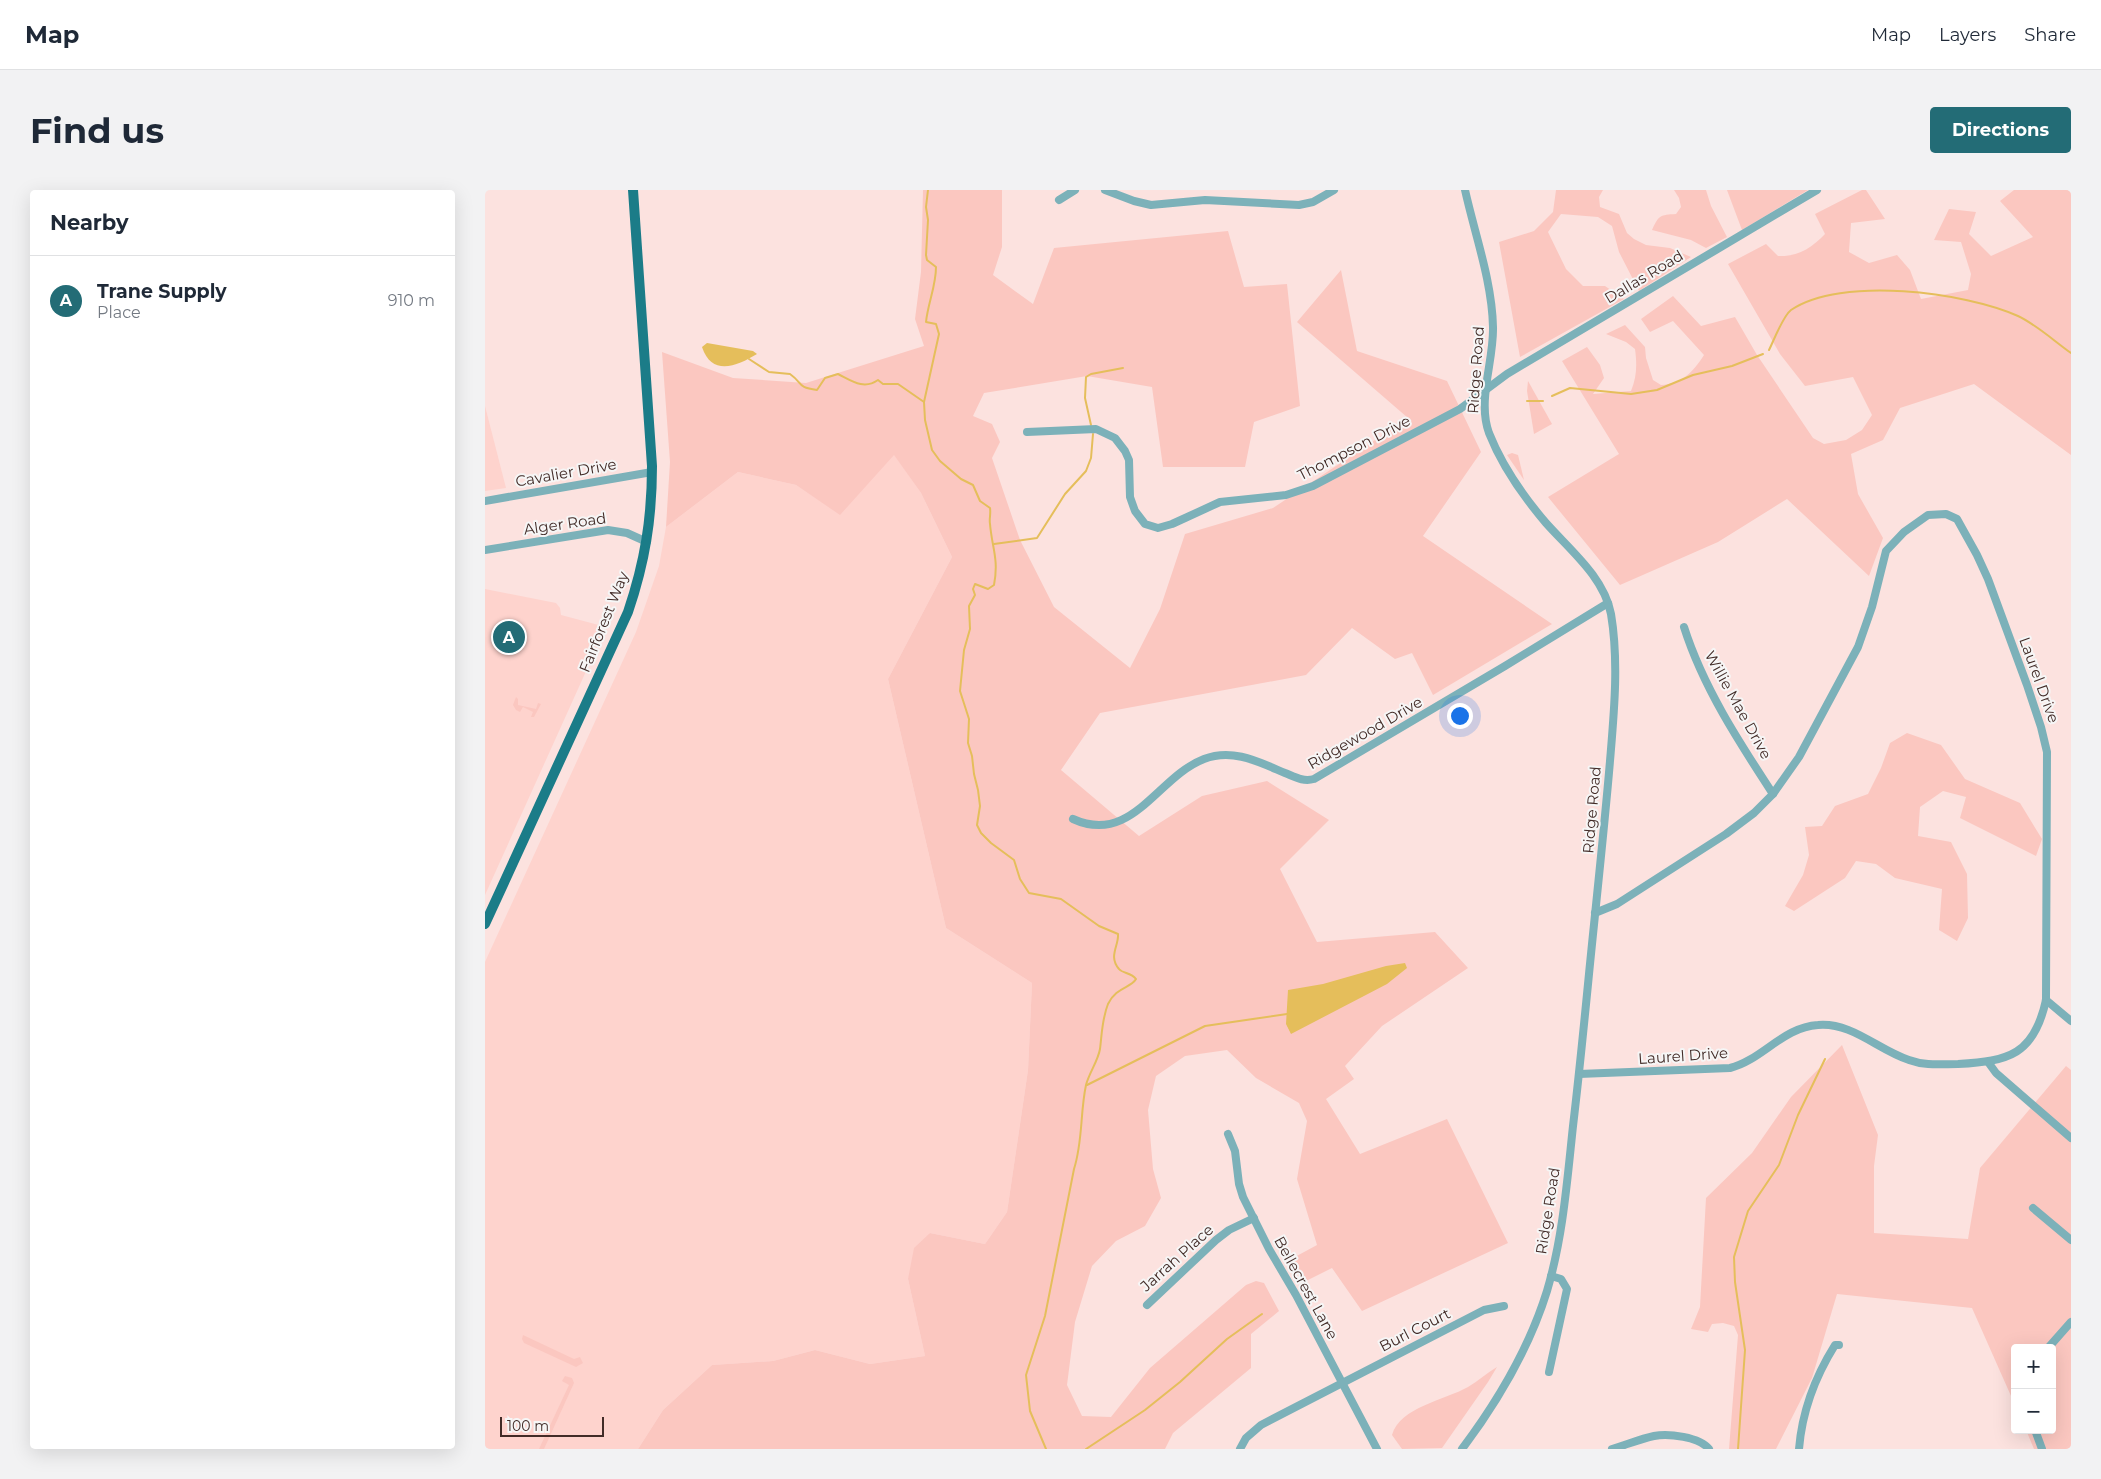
<!DOCTYPE html>
<html lang="en">
<head>
<meta charset="utf-8">
<style>
	body { margin:0; font-family:Montserrat,sans-serif; background:#f2f2f3; color:#1f2937 }
	.controls { position:absolute; right:15px; bottom:15px; display:grid; overflow:hidden; border-radius:5px; box-shadow:0 5px 20px #0002 }
	.controls button { width:45px; height:45px; display:grid; place-items:center; padding:0; border:0; border-bottom:1px solid #e0e1e3; background:#fff; color:#1f2937; font:25px sans-serif }
	.scale { position:absolute; left:15px; bottom:12px; width:104px; box-sizing:border-box; padding-left:5px; border:2px solid #422b27; border-top:0; font-size:14px; line-height:18px; white-space:nowrap; color:#422b27; -webkit-text-stroke:4px #f6f6f6; paint-order:stroke }
	.you { position:absolute; left:974px; top:525px; width:18px; height:18px; margin:-12px; border:4px solid #fff; border-radius:50%; background:#1a73e8; box-shadow:0 0 0 8px #1a73e833 }
	.badge { display:grid; place-items:center; width:32px; height:32px; border-radius:50%; background:#236c76; color:#fff; font-size:16px; font-weight:700 }
	.pin { position:absolute; translate:-50% -50%; border:2px solid #fff; box-shadow:0 1px 5px #0006 }
	.list { margin:0; padding:0; list-style:none }
	h2 { display:flex; justify-content:space-between; align-items:center; height:65px; margin:0; padding:0 20px; font-size:21px }
	h2 small { font-size:16px; font-weight:400; color:#747a83 }
	.list li { display:grid; grid-template-columns:32px 1fr auto; gap:15px; align-items:center; box-sizing:border-box; height:90px; padding:0 20px; border-top:1px solid #e0e1e3 }
	.list b { display:block; font-size:19px; white-space:nowrap }
	.list p { margin:0; font-size:16px; white-space:nowrap; color:#747a83 }
	.list em { font-size:16px; font-style:normal; color:#747a83 }
	.map { position:relative; flex:none; width:1586px; height:1259px; overflow:hidden; border-radius:5px }
	header { display:flex; align-items:center; gap:30px; box-sizing:border-box; height:70px; padding:0 25px; background:#fff; border-bottom:1px solid #e0e1e3 }
	header strong { font-size:24px }
	nav { display:flex; gap:28px; margin-inline-start:auto; font-size:18px }
	.intro { display:flex; align-items:center; justify-content:space-between; box-sizing:border-box; height:120px; padding:0 30px }
	h1 { margin:0; font-size:35px }
	.button { padding:12px 22px; border-radius:5px; background:#236c76; color:#fff; font-size:18px; font-weight:700 }
	main { display:flex; gap:30px; padding:0 30px }
	aside { flex:1; background:#fff; border-radius:5px; box-shadow:0 5px 20px #0002 }
	.map>svg:first-child { display:block }
	.built { fill:#fed3cd }
	.green { fill:#fbc7c0 }
	.water { fill:#e5be5b }
	.lines { fill:none; stroke-linecap:round; stroke-linejoin:round }
	.stream { stroke:#e5be5b; stroke-width:2 }
	.minor { stroke:#7cb1b9; stroke-width:8 }
	.major { stroke:#1b7c88; stroke-width:10 }
	.labels { text-anchor:middle; stroke-width:4; stroke-linejoin:round; paint-order:stroke }
	.street-label { font-size:15px; fill:#422b27; stroke:#f6f6f6 }
</style>
</head>
<body>
<header>
<strong>Map</strong>
<nav><a>Map</a><a>Layers</a><a>Share</a></nav>
</header>
<div class="intro"><h1>Find us</h1><a class="button">Directions</a></div>
<main>
<aside>
<h2>Nearby<small></small></h2>
<ul class="list">
<li><span class="badge">A</span><div><b>Trane Supply</b><p>Place</p></div><em>910 m</em></li>
</ul>
</aside>
<div class="map">
<svg width="1586" height="1259" viewBox="0 0 1586 1259">
	<rect width="100%" height="100%" fill="#fce2df"/>
	<!-- built -->
	<g class="built">
		<path d="M0,216l21,82 -21,3z"/>
		<path d="M409,264l27,39 31,64 -64,122 58,249 86,55 -4,87 -21,142 -22,32 -55,-11 -22,46 17,77 -55,8 -55,-14 -42,11 -61,4 -49,45 -25,39h-153v-487l151,-330 23,-66 7,-39 72,-55 58,13 44,29z"/>
		<path d="M0,399l71,14 4,5 1,7 45,12 -121,268z"/>
	</g>
	<!-- green -->
	<g class="green">
		<path d="M438,0h79v57l-9,28 40,29 21,-56 174,-17 16,56 43,-3 13,122 -46,16 -9,45h-82l-11,-80 -65,-11 -103,17 -11,23 19,8 8,18 -8,16 28,82 34,67 76,61 30,-59 25,-75 88,-26 135,-90 -111,-96 44,-52 16,81 90,30 34,71 -58,84 129,88 -119,71 -21,-42 -17,6 -43,-31 -46,47 -206,38 -39,57 78,66 63,-40 65,-15 62,39 -49,49 37,73 118,-10 33,36 -86,58 -37,40 9,13 -28,20 34,55 87,-35 61,124 -146,68 -30,-43 -26,13 -6,-3 -7,-20 24,-13 -20,-66 10,-58 -8,-18 -43,-25 -29,-28 -42,6 -29,20 -8,34 5,59 8,29 -16,28 -29,15 -24,25 -17,56 -8,63 15,31 29,1 39,-49 96,-83 10,-4 8,2 15,28 -28,23v34l-78,65 -8,16h-527l25,-39 49,-45 61,-4 42,-11 55,14 55,-8 -17,-77 6,-31 16,-15 55,11 22,-32 21,-142 4,-87 -86,-55 -58,-249 64,-122 -31,-64 -27,-38 -54,60 -44,-30 -58,-13 -72,55 4,-65 -8,-110 71,26 73,5 118,-37 -9,-27 6,-47z"/>
		<path d="M1071,0h47l-4,7 1,10 19,7 8,19 7,6 12,6 24,3 21,9 -52,34 -20,-39 -7,-26 -14,-9 -37,-3 -13,18 18,37 17,17h22l19,13 -104,58 -21,-115 35,-11 19,-19z"/>
		<path d="M1189,0h32l5,16 16,31 -21,11 -15,-8 -39,-10c7,-15 8,-15 24,-16l5,-7 -2,-9z"/>
		<path d="M1242,0h81l-66,40z"/>
		<path d="M1377,0h4l19,29 -34,4 -2,29 20,11 28,-8 13,15 11,29 47,-9 3,-16 -10,-32 -27,-2 15,-31 27,3 -7,22 22,22 42,-19 -33,-36 14,-11h54l3,2v263l-97,-71 -74,24 -17,32 -32,14 7,40 25,44 -14,38 -82,-77 -69,43 -98,43 -72,-88 71,-43 -57,-93 25,-14 13,18 4,13 -11,16 38,-3c6,-14 6,-27 4,-42l-9,-7 -20,-8 19,-9 20,22 1,11 7,22 8,5c21,-1 32,-13 43,-30l-31,-34 -23,11 -9,-13 32,-23 28,30 34,-9 22,38 56,83 11,6 22,-4 16,-10 10,-15 -19,-38 -48,9 -25,-32 -52,-90 38,-20 12,12c19,1 34,-8 47,-22l-10,-20z"/>
		<path d="M1043,191l24,43 -18,10 -7,-43z"/>
		<path d="M1027,263l6,2 6,25 -17,-25z"/>
		<path d="M31,507l2,2v6l18,4 2,-6 3,1 -7,13h-3l2,-5 -10,-5 -3,5 -4,-2 -3,-5z"/>
		<path d="M1422,543l34,12 24,34 55,24 22,36 -6,17 -76,-38 6,-21 -23,-6 -23,16 -2,29 33,6 16,32 1,44 -11,23 -18,-11 3,-41 -47,-11 -19,-14 -20,-3 -11,17 -51,33 -9,-5 18,-31 6,-20 -4,-28 17,-1 13,-20 33,-12 13,-26 9,-25z"/>
		<path d="M1357,855l36,90 -4,31v67l94,6 12,-71 86,-102 5,4v379h-37l-8,-19h26v-82h-37v57l-43,-97 -135,-14 -25,84 -36,71h-47l9,-114 -4,-9 -11,-3 -11,1 -4,8 -17,-3 9,-22 6,-109 46,-45 39,-56z"/>
		<path d="M38,1145l51,24 6,-2 3,6 -7,4 -52,-24 -2,-4z"/>
		<path d="M1012,1177l-9,15 -46,66 -40,1 -10,-14c8,-28 53,-35 76,-48 10,-6 19,-14 29,-20z"/>
		<path d="M80,1186l7,2 2,5 -30,66h-5l30,-64 -7,-4z"/>
	</g>
	<!-- water -->
	<g class="water">
		<path d="M222,153l46,8 4,3c-20,12 -45,23 -55,-7z"/>
		<path d="M920,773l2,5 -20,16 -96,50 -5,-10 2,-34 35,-6 63,-18z"/>
	</g>
	<g class="lines">
		<!-- stream -->
		<g class="stream">
			<path d="M443,0l-2,17 2,13 -2,35 1,5 9,7c0,19 -8,36 -10,55l10,2 3,10 -15,68 1,18 7,30 8,11 21,18 12,6 7,16 10,7c1,6 -1,11 0,16 2,24 9,35 4,61l-6,4 -13,-5 -2,5 2,6 -6,11 1,23 -6,21 -4,41 9,28 -1,24 4,13 2,18 4,16 2,16 -3,19 4,8 10,10 23,17 6,19 9,14 32,6 38,27 19,8c1,12 -10,22 1,35 4,5 12,3 17,10 -5,9 -20,8 -28,25 -6,15 -6,29 -8,45 -2,12 -11,24 -14,36 -6,28 -3,56 -12,84l-29,147 -19,59 4,36 16,38"/>
			<path d="M1284,160c5,-10 14,-34 22,-40 50,-34 174,-18 227,6 19,9 36,25 53,37"/>
			<path d="M264,169l20,13 21,2c14,10 6,13 27,16l8,-12 13,-4c14,7 26,16 40,6l5,4h15l26,18"/>
			<path d="M1067,206l18,-8 61,6 26,-4 36,-15 39,-9 31,-12"/>
			<path d="M1042,211h16"/>
			<path d="M606,235l-6,-27 1,-21 5,-3 32,-6"/>
			<path d="M509,354l43,-6 28,-44 21,-23 5,-13 2,-24"/>
			<path d="M602,895l118,-59 82,-12"/>
			<path d="M601,1259l59,-39 35,-28 47,-43 35,-25"/>
			<path d="M1253,1259l7,-99 -10,-68 -1,-25 14,-46 31,-46 19,-50 27,-56"/>
		</g>
		<!-- minor -->
		<g class="minor">
			<path d="M620,0l29,11 17,4 54,-5 94,5 14,-3 21,-12"/>
			<path d="M574,10l16,-10"/>
			<path d="M542,242l69,-3 19,9 10,13 4,9 1,37 5,14 10,13 13,4 14,-4 48,-22 66,-7 27,-9 147,-77 47,-35 310,-184"/>
			<path d="M0,311l167,-29"/>
			<path d="M0,360l123,-20 19,3 20,9"/>
			<path d="M1199,437c19,60 55,115 89,167"/>
			<path d="M588,629c59,27 84,-42 131,-60 29,-11 55,3 81,14 10,4 18,9 29,6l191,-113 103,-63"/>
			<path d="M1561,810l25,21"/>
			<path d="M1503,872l8,11 75,65"/>
			<path d="M1094,884l151,-6c32,-8 53,-41 88,-43 34,-3 60,25 91,35 16,6 32,4 49,4 51,-3 76,-9 88,-64l1,-248 -6,-25 -14,-42 -39,-106 -11,-24 -20,-36 -11,-5 -18,1 -24,17 -18,19 -14,56 -14,40 -59,110 -26,37 -19,19 -28,21 -109,70 -22,9"/>
			<path d="M743,944l7,17 4,33 4,13 26,52 27,46 81,154"/>
			<path d="M1548,1018l38,32"/>
			<path d="M662,1115l69,-65 13,-10 25,-12"/>
			<path d="M1563,1158l23,-26"/>
			<path d="M1064,1182l18,-83 -6,-10 -10,-3"/>
			<path d="M1550,1240l7,19"/>
			<path d="M755,1259l6,-11 15,-13 223,-115 20,-4"/>
			<path d="M977,1259c36,-48 67,-100 85,-158 16,-54 20,-109 26,-165 6,-50 11,-101 16,-152 7,-71 15,-142 21,-213 4,-48 9,-99 1,-147 -7,-37 -41,-64 -65,-91 -23,-27 -44,-57 -57,-90 -12,-33 5,-72 4,-106 -1,-46 -18,-92 -28,-137"/>
			<path d="M1127,1259c14,-4 28,-10 42,-13 14,-3 46,1 55,13"/>
			<path d="M1314,1259c3,-37 16,-72 36,-104h4"/>
		</g>
		<!-- major -->
		<path class="major" d="M0,734l143,-312c17,-50 24,-94 24,-146l-19,-276"/>
	</g>
	<g class="labels">
		<!-- street labels -->
		<g class="street-label">
			<text transform="translate(1159 87) rotate(-31)" y="5">Dallas Road</text>
			<text transform="translate(991 180) rotate(-86)" y="5">Ridge Road</text>
			<text transform="translate(869 258) rotate(-27)" y="5">Thompson Drive</text>
			<text transform="translate(81 283) rotate(-10)" y="5">Cavalier Drive</text>
			<text transform="translate(80 334) rotate(-8)" y="5">Alger Road</text>
			<text transform="translate(119 432) rotate(-68)" y="5">Fairforest Way</text>
			<text transform="translate(1554 490) rotate(70)" y="5">Laurel Drive</text>
			<text transform="translate(1253 515) rotate(61)" y="5">Willie Mae Drive</text>
			<text transform="translate(880 543) rotate(-30)" y="5">Ridgewood Drive</text>
			<text transform="translate(1107 620) rotate(-85)" y="5">Ridge Road</text>
			<text transform="translate(1198 866) rotate(-4)" y="5">Laurel Drive</text>
			<text transform="translate(1063 1021) rotate(-81)" y="5">Ridge Road</text>
			<text transform="translate(692 1068) rotate(-42)" y="5">Jarrah Place</text>
			<text transform="translate(821 1098) rotate(61)" y="5">Bellecrest Lane</text>
			<text transform="translate(930 1140) rotate(-27)" y="5">Burl Court</text>
		</g>
	</g>
</svg>
<div class="controls">
<button>+</button>
<button>−</button>
</div>
<div class="scale">100 m</div>
<div class="you"></div>
<div class="pin badge" style="left:24px;top:447px">A</div>
</div>
</main>
</body>
</html>
